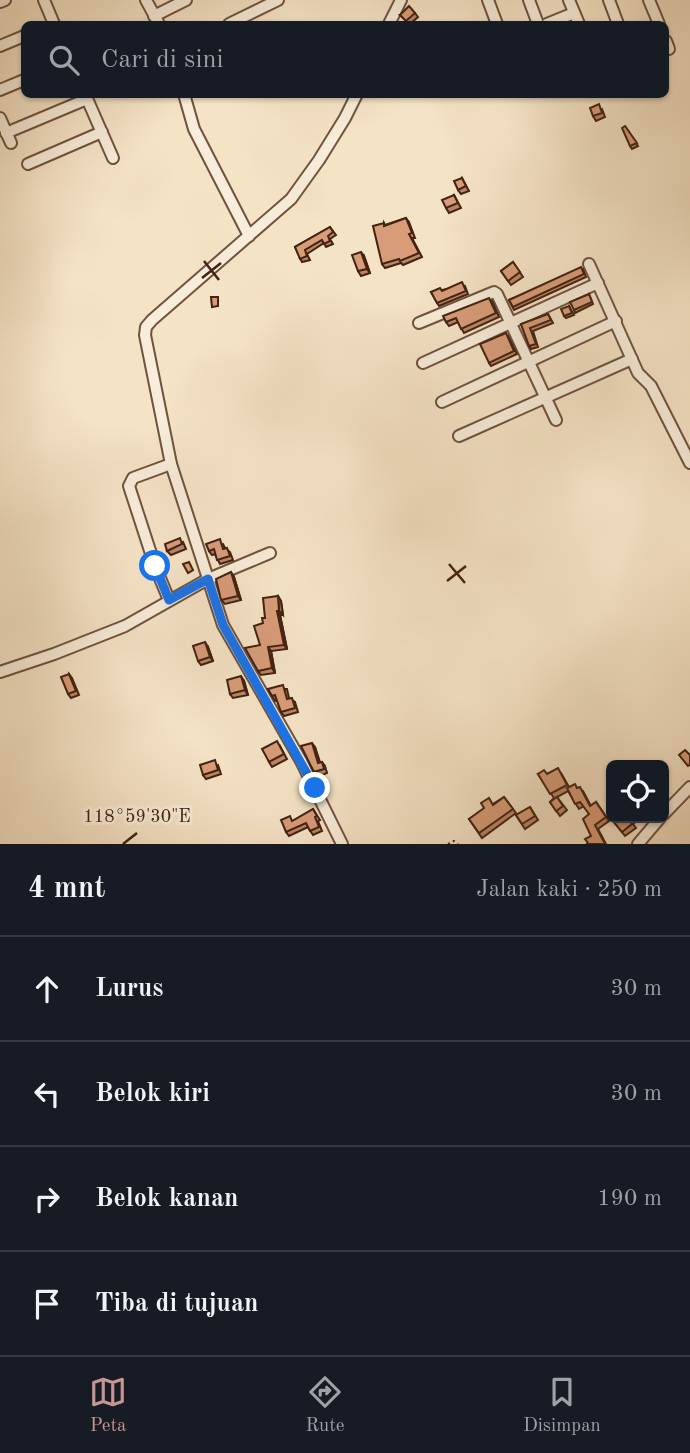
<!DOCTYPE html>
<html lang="id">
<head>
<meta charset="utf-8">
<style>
	body { margin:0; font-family:"Old Standard TT",serif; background:#20242c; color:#f1f3f6 }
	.controls { position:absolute; right:21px; bottom:21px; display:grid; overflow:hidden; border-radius:10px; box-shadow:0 2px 5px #0004 }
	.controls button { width:63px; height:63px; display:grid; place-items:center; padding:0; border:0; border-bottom:2px solid #363941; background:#171b24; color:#f1f3f6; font:35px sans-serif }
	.stop { position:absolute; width:21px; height:21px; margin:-16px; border:5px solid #1a73e8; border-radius:50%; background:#fff }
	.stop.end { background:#1a73e8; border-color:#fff; box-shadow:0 2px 7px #0008 }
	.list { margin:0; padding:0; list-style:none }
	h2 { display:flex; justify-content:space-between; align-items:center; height:91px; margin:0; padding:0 28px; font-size:30px }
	h2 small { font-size:23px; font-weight:400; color:#9ea1a6 }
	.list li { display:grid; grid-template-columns:46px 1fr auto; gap:21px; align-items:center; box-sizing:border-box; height:105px; padding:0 28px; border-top:2px solid #363941 }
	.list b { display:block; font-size:26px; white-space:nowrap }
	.list em { font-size:23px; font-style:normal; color:#9ea1a6 }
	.icon { flex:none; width:38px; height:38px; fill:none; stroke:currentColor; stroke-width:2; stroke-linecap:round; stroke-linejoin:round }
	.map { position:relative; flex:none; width:690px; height:844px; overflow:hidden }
	.search { position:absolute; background:#171b24; box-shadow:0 2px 5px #0004; left:21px; right:21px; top:21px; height:77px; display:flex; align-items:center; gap:18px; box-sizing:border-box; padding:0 24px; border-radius:10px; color:#9ea1a6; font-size:26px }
	.sheet { height:511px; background:#171b24 }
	nav { display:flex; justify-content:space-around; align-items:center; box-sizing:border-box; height:98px; border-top:2px solid #363941; background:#171b24; font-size:19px; color:#9ea1a6 }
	nav a { display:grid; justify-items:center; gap:4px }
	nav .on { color:#c59692 }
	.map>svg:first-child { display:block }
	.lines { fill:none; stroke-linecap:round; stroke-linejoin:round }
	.minor-casing { stroke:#70523e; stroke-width:14 }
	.path { stroke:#432211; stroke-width:2; stroke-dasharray:2 3.5; stroke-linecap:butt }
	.minor { stroke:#f8edda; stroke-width:10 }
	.wall { fill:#ba8667; stroke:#432211; stroke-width:2 }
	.shaded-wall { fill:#976d54; stroke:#432211; stroke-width:2 }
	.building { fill:#d89c78; stroke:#432211; stroke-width:2 }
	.route { stroke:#1a73e8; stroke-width:9 }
	.ticks { fill:none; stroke:#432211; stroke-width:2.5 }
	.ticks-label { font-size:18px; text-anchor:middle; fill:#432211; stroke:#f8edda; stroke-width:6; stroke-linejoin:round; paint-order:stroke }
</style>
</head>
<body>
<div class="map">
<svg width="690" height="844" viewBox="0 0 690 844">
	<rect width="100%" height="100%" fill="#f5e3c6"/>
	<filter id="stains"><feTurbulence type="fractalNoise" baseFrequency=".00286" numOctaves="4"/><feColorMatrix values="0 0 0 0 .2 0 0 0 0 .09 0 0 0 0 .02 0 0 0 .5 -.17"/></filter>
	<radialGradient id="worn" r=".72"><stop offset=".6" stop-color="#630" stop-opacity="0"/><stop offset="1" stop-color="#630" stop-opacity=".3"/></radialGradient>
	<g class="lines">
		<defs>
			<g id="minor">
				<path d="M44,0l10,24"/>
				<path d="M146,0l13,24"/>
				<path d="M488,0l9,24"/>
				<path d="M529,0l9,24"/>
				<path d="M569,0l10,24"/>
				<path d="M609,0l9,24"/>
				<path d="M649,0l10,24"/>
				<path d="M0,2l5,-2"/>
				<path d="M154,16l32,-16"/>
				<path d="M229,24l49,-24"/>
				<path d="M389,24l12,-24"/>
				<path d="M547,24l27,-11"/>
				<path d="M666,41l3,8"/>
				<path d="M0,46l24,-10"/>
				<path d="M0,90l24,-10"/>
				<path d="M85,94l28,64"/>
				<path d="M184,94l10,35 55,107"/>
				<path d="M0,118l11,25"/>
				<path d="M6,133l81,-34"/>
				<path d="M28,164l74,-32"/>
				<path d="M589,264l49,109 13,13 39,77"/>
				<path d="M419,323l75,-31 3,2 59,126"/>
				<path d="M423,363l175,-80"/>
				<path d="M442,402l174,-81"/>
				<path d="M459,436l173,-77"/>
				<path d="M169,600l-14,-34 -26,-80 4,-8 38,-14"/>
				<path d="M0,672l54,-18 71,-28 83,-47 62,-26"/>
				<path d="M664,814l26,-27"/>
				<path d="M342,844l-41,-83 -78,-136 -52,-161 -26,-129 1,-8 6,-7 139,-121 28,-39 26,-42 12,-24"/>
				<path d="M638,844l22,-26"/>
			</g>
		</defs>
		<!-- minor casing -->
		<use href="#minor" class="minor-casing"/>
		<!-- path -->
		<path class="path" d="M448,844l6,-3 4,3"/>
		<!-- minor -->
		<use href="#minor" class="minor"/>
	</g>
	<!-- wall -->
	<g class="wall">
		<path d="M415,13l3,4 -8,7h-1l-9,-9z"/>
		<path d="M602,109l3,8 -9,4 -3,-5z"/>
		<path d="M625,126l13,20 -6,3 -2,-3z"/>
		<path d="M462,178l7,13 -8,3 -3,-4z"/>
		<path d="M454,195l7,13 -12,5 -3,-5z"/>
		<path d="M406,218l3,4 6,16h-3l10,19 -19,8 -2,-2 -16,5 -3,-4 2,-41 1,2z"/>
		<path d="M330,227l6,8 -6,4 3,5 -7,3 -2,-4 -17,11 3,6 -8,2 -7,-15z"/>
		<path d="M364,256l6,17 -9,3 -3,-5z"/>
		<path d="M513,262l10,15 -12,8 -10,-14z"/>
		<path d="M583,269l3,8 -72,33 -5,-10z"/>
		<path d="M465,286l3,8 -29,12 -8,-14z"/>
		<path d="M589,294l4,10 -18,9 -1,-3z"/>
		<path d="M492,301l7,16 -35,16 -6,-11 -9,4 -3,-4z"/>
		<path d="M569,306l5,9 -8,3 -2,-2z"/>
		<path d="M548,314l5,9 -20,8 5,16 -7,2 -10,-25z"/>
		<path d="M508,336l9,18 -26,12 -2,-3z"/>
		<path d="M183,542l3,7 -15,6 -4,-4z"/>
		<path d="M223,544l2,4 5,4 3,8 -13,4 -5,-10 -3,1 -3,-4z"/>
		<path d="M234,577l7,23 -16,4 -4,-4z"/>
		<path d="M278,596l3,5 2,14h-3l7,34 -16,2 4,22 -14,2 -3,-4 5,-48z"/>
		<path d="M208,647l5,14 -12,4 -3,-4z"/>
		<path d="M69,674l3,4 7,17 -8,3 -3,-4z"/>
		<path d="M244,681l4,14 -15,3 -3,-4z"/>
		<path d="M268,689h19l2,9 6,4 3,10 -14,4 -3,-4 -4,-12 -2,1z"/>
		<path d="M280,746l7,13 -15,8 -3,-5z"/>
		<path d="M315,747l5,15h2l3,4 2,7 -9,4 -4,-5z"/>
		<path d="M218,765l3,9 -15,5 -3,-4z"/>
		<path d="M561,773l8,14 8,1 6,3 8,15 5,-4 13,19 -11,8 8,15h-19l4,-8 -2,-22 -5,-8 -5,3 -11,-18 -11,6 10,13 -7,6 -10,-14 4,-4 -16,-24z"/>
		<path d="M504,797l12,16 -34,25 -13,-19z"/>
		<path d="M530,807l8,13 -13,9 -9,-14z"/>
		<path d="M313,809l7,11 -2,1 4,10 -9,4 -5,-8 -19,9 -3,-4 7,-11z"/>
		<path d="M610,817l1,1h29l-7,6 3,4 -11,8z"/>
	</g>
	<!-- shaded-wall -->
	<g class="shaded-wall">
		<path d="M361,252l3,4 6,17 -3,-4z"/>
		<path d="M231,572l3,5 7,23 -3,-4z"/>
		<path d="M278,596l3,5 2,14 -4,-4z"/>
		<path d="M277,611l3,4 7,34 -3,-4z"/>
		<path d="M205,642l3,5 5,14 -3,-4z"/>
		<path d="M268,647l3,4 4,22 -3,-5z"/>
		<path d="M241,676l3,5 4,14 -3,-5z"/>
		<path d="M312,743l3,4 6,21 -3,-5z"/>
	</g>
	<!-- building -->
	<g class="building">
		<path d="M409,6l6,7 -9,8 -6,-6z"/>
		<path d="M599,104l3,9 -9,3 -3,-8z"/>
		<path d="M625,126l12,17 -7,3 -8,-18z"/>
		<path d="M462,178l4,8 -8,4 -4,-9z"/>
		<path d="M454,195l4,8 -12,5 -4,-8z"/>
		<path d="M406,218l6,15 -3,1 10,19 -19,8 -1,-2 -17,5 -9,-38 11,-3v3z"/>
		<path d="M330,227l3,5 -5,4 2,5 -6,3 -2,-4 -17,10 2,6 -7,3 -5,-12z"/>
		<path d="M361,252l6,17 -9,2 -6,-16z"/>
		<path d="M513,262l7,10 -12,9 -7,-10z"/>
		<path d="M581,267l3,7 -71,33 -4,-7z"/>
		<path d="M462,282l4,9 -29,12 -6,-11 9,-4 2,3z"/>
		<path d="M589,294l3,8 -18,8 -4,-8z"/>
		<path d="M211,297h7v9l-6,1z"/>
		<path d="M489,298l7,15 -35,16 -5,-11 -10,4 -3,-6z"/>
		<path d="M569,306l3,7 -8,3 -3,-7z"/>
		<path d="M548,314l3,6 -21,8 6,16 -7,2 -8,-22z"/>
		<path d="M506,333l8,18 -25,12 -9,-19z"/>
		<path d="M180,538l2,6 -15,7 -2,-7z"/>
		<path d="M220,539l3,10 4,-1 3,8 -13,4 -3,-11 -5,2 -3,-7z"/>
		<path d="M189,562l4,8 -5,3 -5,-9z"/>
		<path d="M231,572l7,24 -17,4 -5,-21z"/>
		<path d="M278,596l1,15h-2l7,34 -16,2 4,21 -14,3 -13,-23 15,-3 -6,-19 9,-3 -1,-5h3l-2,-20z"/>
		<path d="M205,642l5,15 -12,4 -5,-15z"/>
		<path d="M69,674l7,17 -8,3 -7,-17z"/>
		<path d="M241,676l4,14 -15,4 -3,-14z"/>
		<path d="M283,685l4,14 5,-1 3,10 -14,4 -6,-17 -3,1 -4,-7z"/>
		<path d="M277,741l7,13 -15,8 -7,-13z"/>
		<path d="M312,743l6,20 4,-1 2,7 -10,3 -13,-26z"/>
		<path d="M685,750l5,5v10l-2,1 -9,-11z"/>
		<path d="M215,760l3,10 -15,5 -3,-10z"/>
		<path d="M558,768l9,17 -17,9 -12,-20 6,-4 3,4z"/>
		<path d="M575,784l2,4 3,-1 10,19 6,-4 10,15 -11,8 10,19h-18l1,-1 -3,-4 6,-3 -8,-17 6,-5 -9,-12 -5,2 -8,-16z"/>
		<path d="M504,797l9,12 -34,24 -10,-14 15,-11 -3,-5 8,-5 4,7z"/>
		<path d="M557,797l6,9 -7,5 -6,-9z"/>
		<path d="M530,807l5,9 -13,8 -6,-9z"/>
		<path d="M313,809l4,7 -2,1 4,10 -9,4 -4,-8 -20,9 -5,-12 9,-4 2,5z"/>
		<path d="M611,816v2h21l-3,2 3,4 -10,8 -12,-15z"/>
	</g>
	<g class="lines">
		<!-- route -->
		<path class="route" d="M155,566l14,34 39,-21 15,46 92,163"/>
	</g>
	<!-- ticks -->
	<path class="ticks" d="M204,261l15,19M202,278l19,-15M449,564l16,19M447,581l19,-15M123,844l14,-11"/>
	<g class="ticks-label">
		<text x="137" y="822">118°59'30"E</text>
	</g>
	<rect width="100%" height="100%" filter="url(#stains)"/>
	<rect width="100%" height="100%" fill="url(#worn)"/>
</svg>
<div class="controls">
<button><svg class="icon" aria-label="locate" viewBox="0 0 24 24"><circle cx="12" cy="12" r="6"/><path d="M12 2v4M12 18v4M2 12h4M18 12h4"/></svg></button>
</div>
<div class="stop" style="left:155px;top:566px"></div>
<div class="stop end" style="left:315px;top:788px"></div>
<div class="search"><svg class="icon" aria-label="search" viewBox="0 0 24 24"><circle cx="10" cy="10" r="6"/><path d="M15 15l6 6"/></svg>Cari di sini</div>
</div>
<section class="sheet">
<h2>4 mnt<small>Jalan kaki · 250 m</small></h2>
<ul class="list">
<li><svg class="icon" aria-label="ahead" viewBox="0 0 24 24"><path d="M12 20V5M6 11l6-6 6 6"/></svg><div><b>Lurus</b></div><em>30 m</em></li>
<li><svg class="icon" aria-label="left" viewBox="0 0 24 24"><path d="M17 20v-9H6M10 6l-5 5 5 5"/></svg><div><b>Belok kiri</b></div><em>30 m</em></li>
<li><svg class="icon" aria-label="right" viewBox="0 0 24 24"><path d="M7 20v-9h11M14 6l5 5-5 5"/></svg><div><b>Belok kanan</b></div><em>190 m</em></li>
<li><svg class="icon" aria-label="arrive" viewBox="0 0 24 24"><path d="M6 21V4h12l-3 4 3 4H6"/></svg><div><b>Tiba di tujuan</b></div></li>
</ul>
</section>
<nav>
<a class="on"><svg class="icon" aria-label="map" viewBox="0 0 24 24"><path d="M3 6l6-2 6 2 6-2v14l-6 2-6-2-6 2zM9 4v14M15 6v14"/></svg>Peta</a>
<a><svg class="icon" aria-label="directions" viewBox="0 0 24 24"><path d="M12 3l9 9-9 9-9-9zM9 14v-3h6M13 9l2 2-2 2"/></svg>Rute</a>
<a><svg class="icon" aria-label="saved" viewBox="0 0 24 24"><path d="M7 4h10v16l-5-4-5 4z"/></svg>Disimpan</a>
</nav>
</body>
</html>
